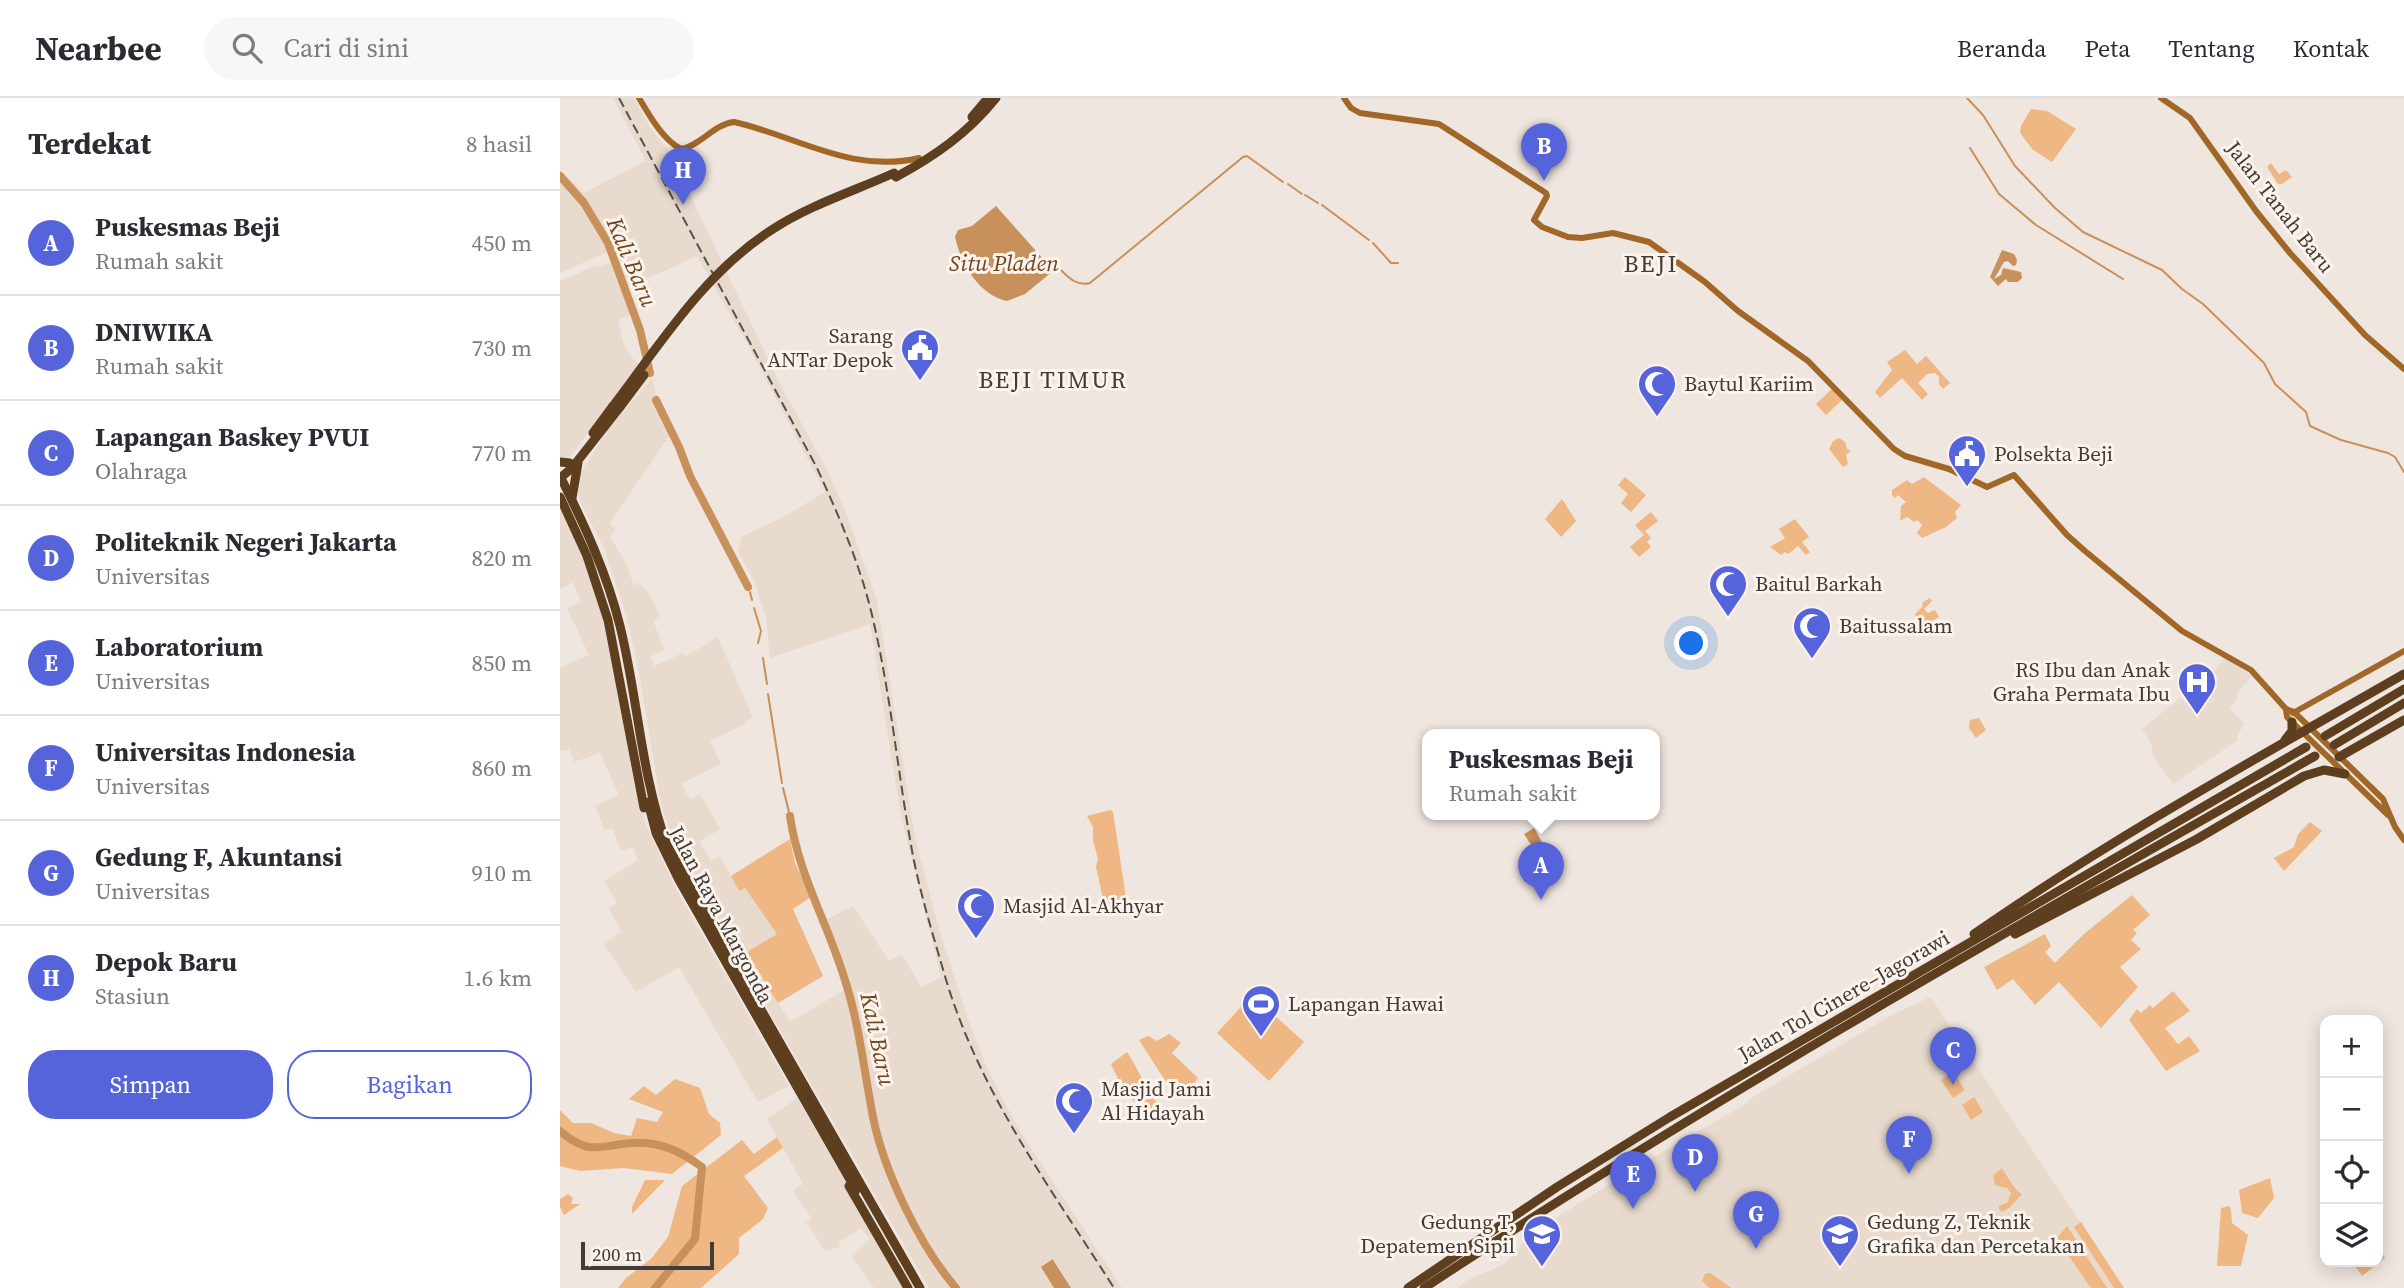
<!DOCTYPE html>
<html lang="id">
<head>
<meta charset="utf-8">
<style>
	body { margin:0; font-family:"Source Serif 4",serif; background:#f7f7f7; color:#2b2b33 }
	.controls { position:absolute; right:21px; bottom:21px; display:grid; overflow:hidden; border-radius:14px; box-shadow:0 4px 18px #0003 }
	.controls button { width:63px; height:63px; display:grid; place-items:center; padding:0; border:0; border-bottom:2px solid #e1e1e2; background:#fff; color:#2b2b33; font:35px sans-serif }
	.scale { position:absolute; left:21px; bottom:18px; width:133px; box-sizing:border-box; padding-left:7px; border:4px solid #403c39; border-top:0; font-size:19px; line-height:24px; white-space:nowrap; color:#403c39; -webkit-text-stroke:5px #fcf3ec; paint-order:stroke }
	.you { position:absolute; left:1132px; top:546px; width:24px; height:24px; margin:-18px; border:5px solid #fff; border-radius:50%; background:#1a73e8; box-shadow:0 0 0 10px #1a73e833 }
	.badge { display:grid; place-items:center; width:46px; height:46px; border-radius:50%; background:#5664db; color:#fff; font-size:23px; font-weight:700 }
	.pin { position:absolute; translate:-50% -58px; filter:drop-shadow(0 2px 4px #0008) }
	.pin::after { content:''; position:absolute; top:37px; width:24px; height:21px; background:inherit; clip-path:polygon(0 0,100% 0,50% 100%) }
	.popup { position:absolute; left:862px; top:631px; width:238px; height:91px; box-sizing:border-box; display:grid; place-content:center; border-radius:14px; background:#fff; filter:drop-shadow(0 2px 5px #0005); font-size:23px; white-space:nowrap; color:#7c7c81 }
	.popup b { font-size:26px; color:#2b2b33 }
	.popup::after { content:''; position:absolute; left:50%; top:100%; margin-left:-14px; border:14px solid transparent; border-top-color:#fff }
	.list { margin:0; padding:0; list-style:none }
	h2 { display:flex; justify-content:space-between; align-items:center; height:91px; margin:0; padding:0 28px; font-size:30px }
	h2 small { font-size:23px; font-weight:400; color:#7c7c81 }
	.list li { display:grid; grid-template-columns:46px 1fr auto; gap:21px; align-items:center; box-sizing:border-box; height:105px; padding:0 28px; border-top:2px solid #e1e1e2 }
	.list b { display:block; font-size:26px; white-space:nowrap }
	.list p { margin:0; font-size:23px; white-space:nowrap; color:#7c7c81 }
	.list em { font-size:23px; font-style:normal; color:#7c7c81 }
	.actions { display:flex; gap:14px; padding:21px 28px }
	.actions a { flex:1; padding:16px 0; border:2px solid #5664db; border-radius:28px; text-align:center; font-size:24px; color:#5664db }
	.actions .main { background:#5664db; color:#fff }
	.icon { flex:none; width:38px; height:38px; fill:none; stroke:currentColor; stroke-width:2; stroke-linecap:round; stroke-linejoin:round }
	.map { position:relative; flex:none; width:1844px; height:1190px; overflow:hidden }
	header { display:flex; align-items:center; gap:42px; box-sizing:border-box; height:98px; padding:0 35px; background:#fff; border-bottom:2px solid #e1e1e2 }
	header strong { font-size:33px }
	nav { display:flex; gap:38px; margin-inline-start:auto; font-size:24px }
	.search { width:490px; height:63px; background:#f7f7f7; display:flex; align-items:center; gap:18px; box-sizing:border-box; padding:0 24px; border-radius:38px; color:#7c7c81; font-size:26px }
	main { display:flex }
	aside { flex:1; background:#fff }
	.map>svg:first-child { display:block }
	.built { fill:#e8dacd }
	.green { fill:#efb783 }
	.water { fill:#c8905a }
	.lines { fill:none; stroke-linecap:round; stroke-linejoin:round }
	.stream { stroke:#c8905a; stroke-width:2 }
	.river { stroke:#c8905a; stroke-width:8 }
	.secondary { stroke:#a16728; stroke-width:6 }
	.highway { stroke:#5d3e1f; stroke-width:9 }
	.rail { stroke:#56514e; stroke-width:2; stroke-dasharray:10 5; stroke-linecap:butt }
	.highway-bridge { stroke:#5d3e1f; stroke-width:9 }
	.labels { text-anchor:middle; stroke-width:6; stroke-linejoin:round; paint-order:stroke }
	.street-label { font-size:21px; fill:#403c39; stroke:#fcf3ec }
	.poi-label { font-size:21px; fill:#403c39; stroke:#fcf3ec; text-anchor:start }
	.water-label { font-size:23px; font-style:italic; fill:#6e471f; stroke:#fcf3ec }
	.quarter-label { font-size:24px; letter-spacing:2px; fill:#403c39; stroke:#fcf3ec }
</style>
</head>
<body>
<header>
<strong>Nearbee</strong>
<div class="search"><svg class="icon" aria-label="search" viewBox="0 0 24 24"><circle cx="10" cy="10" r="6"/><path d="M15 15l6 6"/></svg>Cari di sini</div>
<nav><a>Beranda</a><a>Peta</a><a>Tentang</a><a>Kontak</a></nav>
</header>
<main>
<aside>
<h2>Terdekat<small>8 hasil</small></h2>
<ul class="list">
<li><span class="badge">A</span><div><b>Puskesmas Beji</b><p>Rumah sakit</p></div><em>450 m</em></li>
<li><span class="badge">B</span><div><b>DNIWIKA</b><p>Rumah sakit</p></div><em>730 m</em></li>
<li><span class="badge">C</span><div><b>Lapangan Baskey PVUI</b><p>Olahraga</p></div><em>770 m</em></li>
<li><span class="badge">D</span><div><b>Politeknik Negeri Jakarta</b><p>Universitas</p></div><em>820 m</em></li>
<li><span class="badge">E</span><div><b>Laboratorium</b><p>Universitas</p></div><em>850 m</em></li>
<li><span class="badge">F</span><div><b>Universitas Indonesia</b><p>Universitas</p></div><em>860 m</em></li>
<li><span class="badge">G</span><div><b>Gedung F, Akuntansi</b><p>Universitas</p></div><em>910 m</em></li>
<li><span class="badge">H</span><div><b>Depok Baru</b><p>Stasiun</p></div><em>1.6 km</em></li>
</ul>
<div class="actions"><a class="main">Simpan</a><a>Bagikan</a></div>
</aside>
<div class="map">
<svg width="1844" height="1190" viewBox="0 0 1844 1190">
	<rect width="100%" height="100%" fill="#efe6df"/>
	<!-- built -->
	<g class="built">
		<path d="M53,0h21l16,29 20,26 109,229 49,90 20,46 29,83 38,236 25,96 30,92 17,43 31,60 104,160h-193l-241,-417 -16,-34 -11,-32 -23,-138 -12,-52 -22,-67 -24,-47 -3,-13 2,-13 31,-48 42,-49 8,35 10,22 -61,89 7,6 -6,6 17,30 7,20 6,-3 11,13 9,22 -7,2 11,30 -14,7 4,9 29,-13 2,4 33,-20 35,81 -8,3v3l-35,17 11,23 -40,20 9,15 10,-5 20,35 -21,13 12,19 9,-5 19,35 6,-3 33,46 -31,18 43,70 58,-34 -22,-68 27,-14 36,55 13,-7 19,33 20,-10 -40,-161 -31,-192 -100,34 -4,-41 -12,-37 -16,-28 4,-16 36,-16 47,-28 -75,-143 -53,-93 -69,31 7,26 -17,7 5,22 9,16 7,5 -69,94 -8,3 -2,-2v-177l35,-15 4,1 19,-7 -4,-11 -54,24v-103l24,23 62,-32z"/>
		<path d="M0,410l24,47 21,65 30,168 10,35 31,66 113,197 -31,16 -79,-135 -43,25 -32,-48 17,-13 -12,-23 8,-6 -13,-21 34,-21 -5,-13 -12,4 -9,-23 -7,3 -10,-25 24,-11 -19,-42 -26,9 -5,-13 -9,2v-83l29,-13 -22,-47 14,-6 -8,-20 -13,7z"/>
		<path d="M1665,559l26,19 -15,19 2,2 -8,11 14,16 -7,12 1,4 -65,44 -20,-28 -2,-13 -9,-14 38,-31 8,7 7,-8 -3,-3 8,-11 4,2z"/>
		<path d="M1368,900l4,1 192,289h-667l11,-8 36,-16 20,-22 6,-1 2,-8 98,-62 119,-69 -1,-2 142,-84z"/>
		<path d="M237,1000l80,137 31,53h-34l-22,-31 18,-18 -9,-11 -22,14 1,5 -15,4 -19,-29 6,-3 -19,-28 10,-7 -36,-65z"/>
	</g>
	<!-- green -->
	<g class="green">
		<path d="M1471,11l16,2 29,18 -24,33 -19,-12 -13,-17 1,-7z"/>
		<path d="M1711,65l8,11 7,-4 6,7 -10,7h-4l-11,-17z"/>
		<path d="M1345,252l12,14 9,-8 24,27 -7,6 -4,-5v-7l-4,-4 -8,1 -9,9 10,11 -6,6 -20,-22 -22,20 -5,-6 17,-22 -5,-8z"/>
		<path d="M1273,290l10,11 -17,16 -10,-11z"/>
		<path d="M1279,340l6,4 2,7 4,2 -5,4 2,9 -5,3 -14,-18 4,-8z"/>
		<path d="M1065,379l21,18 -15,17 -10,-9 7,-9 -10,-9z"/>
		<path d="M1364,379l37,28 -6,7 2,6 -11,9 -24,11 -5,-5 5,-8 -5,-5 -3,2 -7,-5 -7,4 1,-15 5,-4 -8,-7 -3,3 -3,-3v-5l15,-10 5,4z"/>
		<path d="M1002,401l14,22 -15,16 -16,-18z"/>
		<path d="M1091,414l7,9 -13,10 6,7 -4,4 4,5 -12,10 -9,-10 14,-12 -9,-10z"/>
		<path d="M1235,421l14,18 -7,5 8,10 -4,3 -8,-9 -10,8 -3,-2 -4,3 -11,-8 15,-9 -6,-9z"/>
		<path d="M1370,500l2,3 -8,8 4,4 7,-3 4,7 -18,10 -6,-13 7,-7 1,-5z"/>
		<path d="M1419,620l7,12 -10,8 -7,-10 1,-8z"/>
		<path d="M550,712l3,2 14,92 -22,4 -9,-41 2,-8 -5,-19v-13l-6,-11z"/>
		<path d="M1750,724l12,9 -38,40 -10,-13 20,-11 4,-13z"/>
		<path d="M230,741l5,24 16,34 -18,12 30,67 -45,27 -31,-51 30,-18 -32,-46 -6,3 -8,-15z"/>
		<path d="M1572,797l18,20 -17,15 4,3 -6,7 10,9 -21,18 18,20 -37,41 -42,-46 -24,23 -22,-26 -16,11 -13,-23 61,-33 6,12 -6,6 10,11 29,-29z"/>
		<path d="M1613,893l17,20 -25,17 13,16 11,-8 11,15 -34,20 -37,-51 8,-11 4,4 9,-8 3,3z"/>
		<path d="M692,897l52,47 -35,39 -52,-48z"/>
		<path d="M609,936l12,9 -9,10 26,25 -9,13 -6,-5 -10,7 -34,-53 9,-4 9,5z"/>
		<path d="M567,954c12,18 19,37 32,54l-10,9 -32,-29 3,-3 -9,-19z"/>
		<path d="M1393,974l12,18 -12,8 -12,-18z"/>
		<path d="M115,981l25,9 9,26 11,9 1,12 -49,39 -48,-6 -44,3 -20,-5v-56l13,13h18l23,10 17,3 6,-18 20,4 6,-10 -34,-13 15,-13 12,9z"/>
		<path d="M1414,999l9,15 -12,8 -9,-15z"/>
		<path d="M217,1039l6,11 -39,28 24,32 -5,11 -24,19v16l-38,34h-83l8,-10 25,-19 17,-22 14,-51 60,-46 12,14z"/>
		<path d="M1445,1068l-3,3c7,9 12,21 20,25l-13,14 -7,4 -3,-3v-3l8,-3 4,-10 -4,-5 -12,-3 -2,-10z"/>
		<path d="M1710,1080l4,20 -16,20 -16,-5 -3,-23z"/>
		<path d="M85,1082h20l-33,34v-7z"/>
		<path d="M8,1096l5,4 -2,6h9l-16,11 -4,-8v-8z"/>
		<path d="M1669,1108l2,3 1,14 16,12 -7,31h-24l4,-58z"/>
		<path d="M1521,1124l43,66h-10l-40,-61z"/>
		<path d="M1507,1128l40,62h-16l-28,-40 -5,-11z"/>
		<path d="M1818,1148l7,12 -23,18 -10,-14h26z"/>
		<path d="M1149,1175l3,1 19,14h-22l-7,-7 3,-7z"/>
	</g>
	<!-- water -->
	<g class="water">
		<path d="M436,108l48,54 14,7 -33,27 -18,7c-28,-6 -46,-37 -52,-64l3,-7 14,-4z"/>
		<path d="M1442,152l12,4 3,6 -1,5 -3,1 -5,-5 -4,1 -10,17 7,-4 2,-7 18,4 1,6 -4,4h-10l-2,-3 -8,7 -8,-9z"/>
		<path d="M974,730l10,18 -9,5 -11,-17z"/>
		<path d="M493,1161v1l18,28h-17l-13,-21z"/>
	</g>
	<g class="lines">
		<!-- stream -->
		<g class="stream">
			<path d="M1407,0l16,17 32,51 40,42 28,24 79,38 20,19 21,15 61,59 11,21 31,28 4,14 31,14 47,13 7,4 9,15"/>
			<path d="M1410,50l29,46 37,31 87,54"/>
			<path d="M728,86l14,10"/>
			<path d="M745,97l13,8"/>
			<path d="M762,107l47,35"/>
			<path d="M813,145l18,20h7"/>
			<path d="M498,169c9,9 18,20 32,16l153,-126 4,-1 36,26"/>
			<path d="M190,494l2,8"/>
			<path d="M194,510l7,23 -3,12"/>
			<path d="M203,560l4,26"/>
			<path d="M208,596l14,89"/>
			<path d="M223,690l7,28"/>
		</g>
		<!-- river -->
		<g class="river">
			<path d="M0,78l24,27 24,40 32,87 10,43"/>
			<path d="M96,302l23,47 11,29 58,111"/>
			<path d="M230,718c8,57 37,106 54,161 15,45 20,93 29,140 11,55 47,129 83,171"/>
			<path d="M0,1033c30,25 37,15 71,12 29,-2 49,8 71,24l-7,72 -40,49"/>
		</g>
		<!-- secondary -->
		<g class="secondary">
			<path d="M79,0c10,17 24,42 42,51 19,-3 33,-25 53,-27 63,14 117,52 185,36"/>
			<path d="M784,0l7,10 9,5 79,11 107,69 1,3 -13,24 8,7 26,10 14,1 31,-5 36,9 56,40 33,29 70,50 86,88 11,7 44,13 38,18 27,-12 53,60 18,16 97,80 69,39 35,39 8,3 89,87 12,28 9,13"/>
			<path d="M1601,0l29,20 66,93 34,42 75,82 39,34"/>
			<path d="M1726,611l1,8 5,5 96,93"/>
			<path d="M1733,615l111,-62"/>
		</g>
		<!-- highway -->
		<g class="highway">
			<path d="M412,19l16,-19"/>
			<path d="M336,79c39,-21 72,-44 100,-79"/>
			<path d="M33,335l20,-27"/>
			<path d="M0,364l10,1"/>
			<path d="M0,380l12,-10 48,-61"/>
			<path d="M1,380c24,48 46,96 59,148 18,72 21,149 47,219l253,443"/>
			<path d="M0,399l27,59 21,64 36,188"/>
			<path d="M12,400l6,-35"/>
			<path d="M1765,638l79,-47"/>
			<path d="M1725,642l7,-9v-9"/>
			<path d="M1774,647l70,-42"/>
			<path d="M1779,659l65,-37"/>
			<path d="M88,704l8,31 23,47 177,310"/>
			<path d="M1414,836c138,-96 285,-177 430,-260"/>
			<path d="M1455,836l182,-95 107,-63 20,-6 21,4"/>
			<path d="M289,1088l59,102"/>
			<path d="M848,1190l149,-101 113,-70 636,-370"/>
			<path d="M864,1190c289,-191 591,-361 891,-532"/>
		</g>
		<!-- rail -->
		<path class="rail" d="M59,0l198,370c21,46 42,94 54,143 19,77 26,156 40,234 8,46 23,93 36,138 35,113 105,207 167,305"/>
		<!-- highway-bridge -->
		<g class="highway-bridge">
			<path d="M53,308c48,-63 91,-133 160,-177 37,-24 81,-38 121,-56"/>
			<path d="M60,309l24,-32"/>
		</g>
	</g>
	<!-- icons -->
	<defs>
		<symbol id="civic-pin" viewBox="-11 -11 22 30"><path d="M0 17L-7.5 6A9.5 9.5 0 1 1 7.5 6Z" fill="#5664db" stroke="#fcf3ec"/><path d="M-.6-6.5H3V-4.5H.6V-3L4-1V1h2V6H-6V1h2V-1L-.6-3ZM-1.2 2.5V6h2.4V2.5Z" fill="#fff"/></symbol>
		<symbol id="mosque-pin" viewBox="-11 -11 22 30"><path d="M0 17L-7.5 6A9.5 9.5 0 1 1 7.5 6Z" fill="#5664db" stroke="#fcf3ec"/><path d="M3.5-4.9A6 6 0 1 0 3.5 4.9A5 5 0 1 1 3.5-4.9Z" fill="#fff"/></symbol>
		<symbol id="hospital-pin" viewBox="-11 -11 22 30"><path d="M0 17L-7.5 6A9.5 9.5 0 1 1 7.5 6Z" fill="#5664db" stroke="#fcf3ec"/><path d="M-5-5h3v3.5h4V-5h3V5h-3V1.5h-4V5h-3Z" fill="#fff"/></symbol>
		<symbol id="stadium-pin" viewBox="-11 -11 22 30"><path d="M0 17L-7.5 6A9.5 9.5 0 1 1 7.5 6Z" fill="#5664db" stroke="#fcf3ec"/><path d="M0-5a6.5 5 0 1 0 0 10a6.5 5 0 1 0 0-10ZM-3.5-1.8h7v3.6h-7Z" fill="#fff"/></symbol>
		<symbol id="university-pin" viewBox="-11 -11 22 30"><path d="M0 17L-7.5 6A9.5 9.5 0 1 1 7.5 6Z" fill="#5664db" stroke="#fcf3ec"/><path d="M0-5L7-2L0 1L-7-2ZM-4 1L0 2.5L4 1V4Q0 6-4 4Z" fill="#fff"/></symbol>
	</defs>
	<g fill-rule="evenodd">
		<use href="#civic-pin" x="338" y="228" width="44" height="60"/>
		<use href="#mosque-pin" x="1075" y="264" width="44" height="60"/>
		<use href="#civic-pin" x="1385" y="334" width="44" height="60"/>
		<use href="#mosque-pin" x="1146" y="464" width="44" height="60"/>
		<use href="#mosque-pin" x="1230" y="506" width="44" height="60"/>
		<use href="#hospital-pin" x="1615" y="562" width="44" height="60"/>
		<use href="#mosque-pin" x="394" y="786" width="44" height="60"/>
		<use href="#stadium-pin" x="679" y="884" width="44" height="60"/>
		<use href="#mosque-pin" x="492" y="981" width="44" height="60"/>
		<use href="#university-pin" x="960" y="1114" width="44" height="60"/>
		<use href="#university-pin" x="1258" y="1114" width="44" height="60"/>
	</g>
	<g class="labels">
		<!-- street labels -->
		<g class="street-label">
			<text transform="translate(1720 109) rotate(52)" y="7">Jalan Tanah Baru</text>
			<text transform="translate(161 817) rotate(62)" y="7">Jalan Raya Margonda</text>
			<text transform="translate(1284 898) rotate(-30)" y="7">Jalan Tol Cinere–Jagorawi</text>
		</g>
		<!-- poi labels -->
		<g class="poi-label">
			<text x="333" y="245" text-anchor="end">Sarang<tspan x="333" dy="24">ANTar Depok</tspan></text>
			<text x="1124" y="293">Baytul Kariim</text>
			<text x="1434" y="363">Polsekta Beji</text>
			<text x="1195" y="493">Baitul Barkah</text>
			<text x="1279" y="535">Baitussalam</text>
			<text x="1610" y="579" text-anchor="end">RS Ibu dan Anak<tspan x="1610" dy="24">Graha Permata Ibu</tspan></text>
			<text x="443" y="815">Masjid Al-Akhyar</text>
			<text x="728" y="913">Lapangan Hawai</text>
			<text x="541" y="998">Masjid Jami<tspan x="541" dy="24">Al Hidayah</tspan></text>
			<text x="955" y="1131" text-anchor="end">Gedung T,<tspan x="955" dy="24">Depatemen Sipil</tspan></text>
			<text x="1307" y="1131">Gedung Z, Teknik<tspan x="1307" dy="24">Grafika dan Percetakan</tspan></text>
		</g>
		<!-- water labels -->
		<g class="water-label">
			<text transform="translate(72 164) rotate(67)" y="8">Kali Baru</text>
			<text x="444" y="173">Situ Pladen</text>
			<text transform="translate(318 941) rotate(78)" y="8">Kali Baru</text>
		</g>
		<!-- quarter labels -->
		<g class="quarter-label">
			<text x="1091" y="174">BEJI</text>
			<text x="493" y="290">BEJI TIMUR</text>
		</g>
	</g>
</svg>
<div class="controls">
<button>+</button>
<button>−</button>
<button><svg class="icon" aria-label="locate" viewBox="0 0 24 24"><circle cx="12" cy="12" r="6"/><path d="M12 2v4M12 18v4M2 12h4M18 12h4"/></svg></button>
<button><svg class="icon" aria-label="layers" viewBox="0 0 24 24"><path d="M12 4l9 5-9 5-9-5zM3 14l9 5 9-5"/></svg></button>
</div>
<div class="scale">200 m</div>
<div class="you"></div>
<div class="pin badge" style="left:981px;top:802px">A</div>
<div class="popup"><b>Puskesmas Beji</b>Rumah sakit</div>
<div class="pin badge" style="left:984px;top:83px">B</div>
<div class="pin badge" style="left:1393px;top:987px">C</div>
<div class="pin badge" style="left:1135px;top:1094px">D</div>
<div class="pin badge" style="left:1073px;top:1111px">E</div>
<div class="pin badge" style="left:1349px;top:1076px">F</div>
<div class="pin badge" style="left:1196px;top:1151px">G</div>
<div class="pin badge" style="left:123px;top:107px">H</div>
</div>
</main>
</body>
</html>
